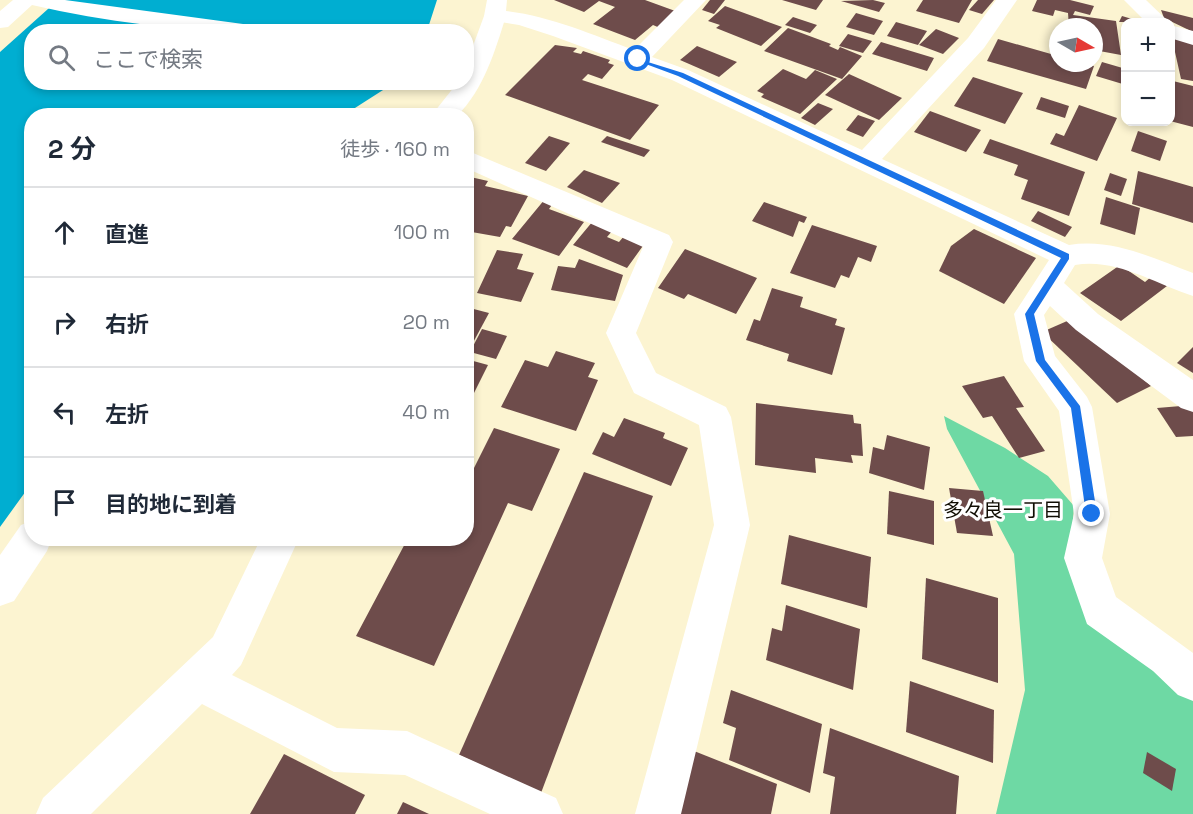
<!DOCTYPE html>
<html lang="ja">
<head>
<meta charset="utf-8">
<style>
	body { margin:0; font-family:"Space Grotesk","Noto Sans JP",sans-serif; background:#f2f2f3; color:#1f2937 }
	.controls { position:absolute; right:18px; top:18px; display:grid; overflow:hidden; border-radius:12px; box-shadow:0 3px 9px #0003 }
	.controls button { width:54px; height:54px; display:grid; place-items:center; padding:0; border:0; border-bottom:2px solid #e0e1e3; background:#fff; color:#1f2937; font:30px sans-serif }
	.compass { position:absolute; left:1049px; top:18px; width:54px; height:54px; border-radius:50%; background:#fff; box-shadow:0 3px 9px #0003; rotate:99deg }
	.stop { position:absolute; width:18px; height:18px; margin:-14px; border:4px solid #1a73e8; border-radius:50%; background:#fff }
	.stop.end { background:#1a73e8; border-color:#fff; box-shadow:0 2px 6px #0008 }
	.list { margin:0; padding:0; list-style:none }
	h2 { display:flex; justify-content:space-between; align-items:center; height:78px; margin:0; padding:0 24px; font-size:26px }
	h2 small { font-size:20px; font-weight:400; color:#747a83 }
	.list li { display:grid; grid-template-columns:39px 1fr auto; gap:18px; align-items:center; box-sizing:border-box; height:90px; padding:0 24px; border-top:2px solid #e0e1e3 }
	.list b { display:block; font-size:22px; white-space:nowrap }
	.list em { font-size:20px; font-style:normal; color:#747a83 }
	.icon { flex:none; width:33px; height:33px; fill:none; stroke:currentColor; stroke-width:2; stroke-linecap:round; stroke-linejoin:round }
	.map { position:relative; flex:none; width:1193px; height:814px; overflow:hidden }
	.search { position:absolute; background:#fff; box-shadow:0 3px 9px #0003; left:24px; top:24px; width:450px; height:66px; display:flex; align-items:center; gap:15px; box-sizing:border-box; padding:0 21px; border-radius:24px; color:#747a83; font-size:22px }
	.panel { position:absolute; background:#fff; box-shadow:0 3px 9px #0003; left:24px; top:108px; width:450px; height:438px; border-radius:24px }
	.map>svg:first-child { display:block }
	.forest { fill:#6ed9a4 }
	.water { fill:#00aed1 }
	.building { fill:#6e4c4b }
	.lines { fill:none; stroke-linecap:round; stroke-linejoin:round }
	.street { fill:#fff; fill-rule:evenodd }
	.secondary { fill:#fff; fill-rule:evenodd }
	.route { fill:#1a73e8 }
	.labels { text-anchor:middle; stroke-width:6; stroke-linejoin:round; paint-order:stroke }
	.neighbourhood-label { font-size:20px; fill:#100d03; stroke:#fff }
</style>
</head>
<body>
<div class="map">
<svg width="1193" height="814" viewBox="0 0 1193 814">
	<rect width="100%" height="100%" fill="#fcf4d1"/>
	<!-- forest -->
	<path class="forest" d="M944,416l61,32 43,28 26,30 -3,38 122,152v118h-197l29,-124 -11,-136 -67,-125z"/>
	<!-- water -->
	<path class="water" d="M58,0h379l-10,31 -395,1v50l362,1 -50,32 -312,1 -1,368 -31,43v-475z"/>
	<!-- building -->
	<g class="building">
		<path d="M554,0h91l33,12 -18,16 -7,-3 -18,15 -42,-16 22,-17 -16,-6 -15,11z"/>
		<path d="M710,0h15l-11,14 -12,-4z"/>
		<path d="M782,0h41l-7,10z"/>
		<path d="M873,0l12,3 -6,9 -38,-11z"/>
		<path d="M923,0h49l-13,23 -43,-12z"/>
		<path d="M978,0h16l-12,14 -13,-4z"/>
		<path d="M1037,0h33l24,6 -4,9 -15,-4 -2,4 43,6 5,34 -27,-5v-23h-25l-1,-14 -13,-3 -2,6 -21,-5z"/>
		<path d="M725,6l57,21 -21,19 -45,-18 4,-3 -12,-4z"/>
		<path d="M1161,10l32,8v14l-29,-14z"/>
		<path d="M856,13l27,8 -9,14 -28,-8z"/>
		<path d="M1122,16l20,6h-23z"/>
		<path d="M793,17l24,8 -7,8 -25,-8z"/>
		<path d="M896,22l31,9 -9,14 -31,-9z"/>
		<path d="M788,28l43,16 -2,2 9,4 2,-3 22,9 -20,23 -78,-28z"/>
		<path d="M936,29l23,9 -16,16 -24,-9z"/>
		<path d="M848,34l24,7 -9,12 -24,-7z"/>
		<path d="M1170,35l23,8v38l-12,-2 -6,-27 -5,-1z"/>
		<path d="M998,39l60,17v7h26l10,3 -8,23 -99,-28z"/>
		<path d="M881,42l53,16 -7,13 -55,-17z"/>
		<path d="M555,45l22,3 -4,4 8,2 2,-3 27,9 -2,3 6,2 -12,14 -14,-5 -6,6 77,25 -29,35 -125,-45z"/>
		<path d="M697,46l40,16 -18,15 -39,-17z"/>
		<path d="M1102,62l24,7v16l-30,-9z"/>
		<path d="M783,69l23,10 9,-9 22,9 -37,35 -39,-17 3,-3 -7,-3z"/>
		<path d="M849,74l53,24 -23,22 -54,-25z"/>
		<path d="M973,77l50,16 -18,31 -51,-18z"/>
		<path d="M1173,81l20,5v41l-23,-6v-34l3,1z"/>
		<path d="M1041,97l28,9 -4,12 -29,-9z"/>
		<path d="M818,103l15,6 -18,16 -14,-7z"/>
		<path d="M1079,105l38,13 -20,43 -47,-17 6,-11 8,3z"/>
		<path d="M930,111l51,19 -15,22 -52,-20z"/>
		<path d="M858,115l17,6 -12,16 -17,-7z"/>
		<path d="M1138,131l29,10 -7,20 -29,-10z"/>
		<path d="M549,136l21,7 -24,28 -21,-8z"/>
		<path d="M607,136l43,14 -6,7 -43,-15z"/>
		<path d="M990,139l95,33 -16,44 -48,-17 7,-19 -14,-5 4,-10 -35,-12z"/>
		<path d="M584,170l36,13 -18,20 -35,-16z"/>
		<path d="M1138,171l55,16v36l-61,-19z"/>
		<path d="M1110,173l17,6 -6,17 -17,-6z"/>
		<path d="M466,176l22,5 -3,5 43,10 -17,31 -5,-1 -6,11 -34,-6z"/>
		<path d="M1106,197l34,11 -5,27 -35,-11z"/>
		<path d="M545,199l9,3 -5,7 35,13 -25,34 -47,-17z"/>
		<path d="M764,202l43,15 -3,6 -5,-2 -6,16 -41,-16z"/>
		<path d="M1038,211l34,16 -7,10 -34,-16z"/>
		<path d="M593,221l20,9 -6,7 12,5 6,-7 20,8 -18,25 -54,-23z"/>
		<path d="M812,225l65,21 -6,16 -13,-5 -9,21 -8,-3 -6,13 -45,-15z"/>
		<path d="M974,229l62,29 -32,46 -65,-33 12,-25z"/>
		<path d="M685,249l72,29 -21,36 -48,-20 -4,5 -26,-11z"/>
		<path d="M497,250l26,4 -6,15 17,4 -13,29 -44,-9z"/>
		<path d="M579,259l44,16 -8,26 -64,-11 7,-24 17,2z"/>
		<path d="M1120,265l25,17 7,-6 15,10 -46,35 -41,-28z"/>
		<path d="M772,288l31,9 -3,10 37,12 -2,6 10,3 -13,47 -45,-14 2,-7 -43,-14 8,-21 6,2z"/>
		<path d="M466,307l23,6 -20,37 -3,-1z"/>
		<path d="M1074,318l77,68 -34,17 -75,-71z"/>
		<path d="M482,329l25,7 -11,23 -26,-7z"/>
		<path d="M1193,347v26l-16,-10z"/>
		<path d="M556,351l39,12 -7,14 10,3 -22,51 -75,-24 24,-47 23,7z"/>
		<path d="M466,359l22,6 -22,44z"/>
		<path d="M1004,376l20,31 -8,1 29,43 -26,7 -27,-42 -9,2 -21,-32z"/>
		<path d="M756,403l97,12 1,8 7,1 2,32 -12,-1 2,8 -38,-5 1,15 -61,-8z"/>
		<path d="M1193,405v31l-17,1 -19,-29z"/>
		<path d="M624,418l41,15 -2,5 25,10 -17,38 -79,-32 11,-22 11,5z"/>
		<path d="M494,428l66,21 -28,62 -24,-8 -74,163 -78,-30 52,-98h58v-59l2,1z"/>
		<path d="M887,435l43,12 -6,43 -55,-17 4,-26 11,3z"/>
		<path d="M584,472l69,24 -112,297 -82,-38z"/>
		<path d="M949,488l34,3 10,45 -36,-3z"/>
		<path d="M889,491l45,10v44l-47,-11z"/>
		<path d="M789,535l82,22 -4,51 -86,-24z"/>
		<path d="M926,578l72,20v85l-76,-24z"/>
		<path d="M786,605l74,24 -7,61 -87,-30 6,-32 10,3z"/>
		<path d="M910,681l84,29 -1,53 -87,-31z"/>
		<path d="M731,690l91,34 -12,69 -81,-33 7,-32 -13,-5z"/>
		<path d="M830,728l129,48 -3,38h-126l5,-37 -12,-4z"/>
		<path d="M689,749l88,35 -6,30h-99z"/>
		<path d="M1147,752l29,17 -4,22 -29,-18z"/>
		<path d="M284,754l81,41 -10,19h-105z"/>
		<path d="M403,802l26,12h-32z"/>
	</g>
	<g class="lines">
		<!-- street -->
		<g class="street">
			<path d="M487,0h20l-1,11c44,5 87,24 128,39l50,-50h22l-54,57 36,13 174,80 106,-112 28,-38h21l-33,48 -102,111 187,86c43,-7 84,13 124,28v23c-38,-12 -76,-38 -118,-31l-11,18 34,31 95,66v32l-12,-4 -105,-78 -26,-24 -6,9 11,41 32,41 5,10 18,107 -8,44 14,39 77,56v48l-15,-6 -25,-24 -66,-47 -23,-66 10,-44 -15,-103 -35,-50 -10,-47 35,-54 -377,-180 -119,-44 -34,-11 -31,-5 -4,-4z"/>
			<path d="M1124,0h22l23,22h-23z"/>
			<path d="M1170,25l23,6v14l-23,-7z"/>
			<path d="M466,150l203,85 4,7 -37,91 20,40 70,34 5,10 19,108 -69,289h-46l79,-289 -15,-100 -65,-32 -28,-60 37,-86 -177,-79z"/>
			<path d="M261,538h38l-58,127 -9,10 105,53 70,3 15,7 134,60 7,16h-73l-85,-39 -71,-3 -132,-68 -111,110h-55l7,-16 170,-161z"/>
		</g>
		<!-- secondary -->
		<g class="secondary">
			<path d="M13,0h52l192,26 8,1 2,5c-78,0 -158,-9 -235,-27l-24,22 -8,1v-17z"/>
			<path d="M495,10l7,2 4,4c-11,35 -22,73 -49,100h-26l27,-34h8v-17l18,-49 4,-4z"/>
			<path d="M32,521v17h20l-5,13 -33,50 -14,5v-51l21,-30z"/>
		</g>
	</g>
	<!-- route -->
	<path class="route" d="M635,58l48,15 386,181v5l-35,55 11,46 35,46 17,108 -2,4 -3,1 -6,-5 -15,-106 -35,-47 -11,-47 36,-56 -383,-182 -43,-16z"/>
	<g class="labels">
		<!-- neighbourhood labels -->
		<g class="neighbourhood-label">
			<text x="1003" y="517">多々良一丁目</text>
		</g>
	</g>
</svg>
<div class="controls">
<button>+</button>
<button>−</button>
</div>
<svg class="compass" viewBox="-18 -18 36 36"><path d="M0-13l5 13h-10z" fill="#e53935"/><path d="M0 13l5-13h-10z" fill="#747a83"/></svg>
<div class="stop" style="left:638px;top:59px"></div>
<div class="stop end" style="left:1092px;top:514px"></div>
<div class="search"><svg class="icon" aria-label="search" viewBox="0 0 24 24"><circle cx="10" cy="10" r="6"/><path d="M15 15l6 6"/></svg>ここで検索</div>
<section class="panel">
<h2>2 分<small>徒歩 · 160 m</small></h2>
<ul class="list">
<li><svg class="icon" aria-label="ahead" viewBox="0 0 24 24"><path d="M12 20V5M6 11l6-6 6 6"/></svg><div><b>直進</b></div><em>100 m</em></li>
<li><svg class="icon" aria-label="right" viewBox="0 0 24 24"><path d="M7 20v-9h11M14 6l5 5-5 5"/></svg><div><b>右折</b></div><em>20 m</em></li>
<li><svg class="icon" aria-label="left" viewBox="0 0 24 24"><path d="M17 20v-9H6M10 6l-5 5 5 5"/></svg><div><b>左折</b></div><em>40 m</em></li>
<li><svg class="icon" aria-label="arrive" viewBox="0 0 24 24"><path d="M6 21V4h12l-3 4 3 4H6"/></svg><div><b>目的地に到着</b></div></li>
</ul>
</section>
</div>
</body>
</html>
